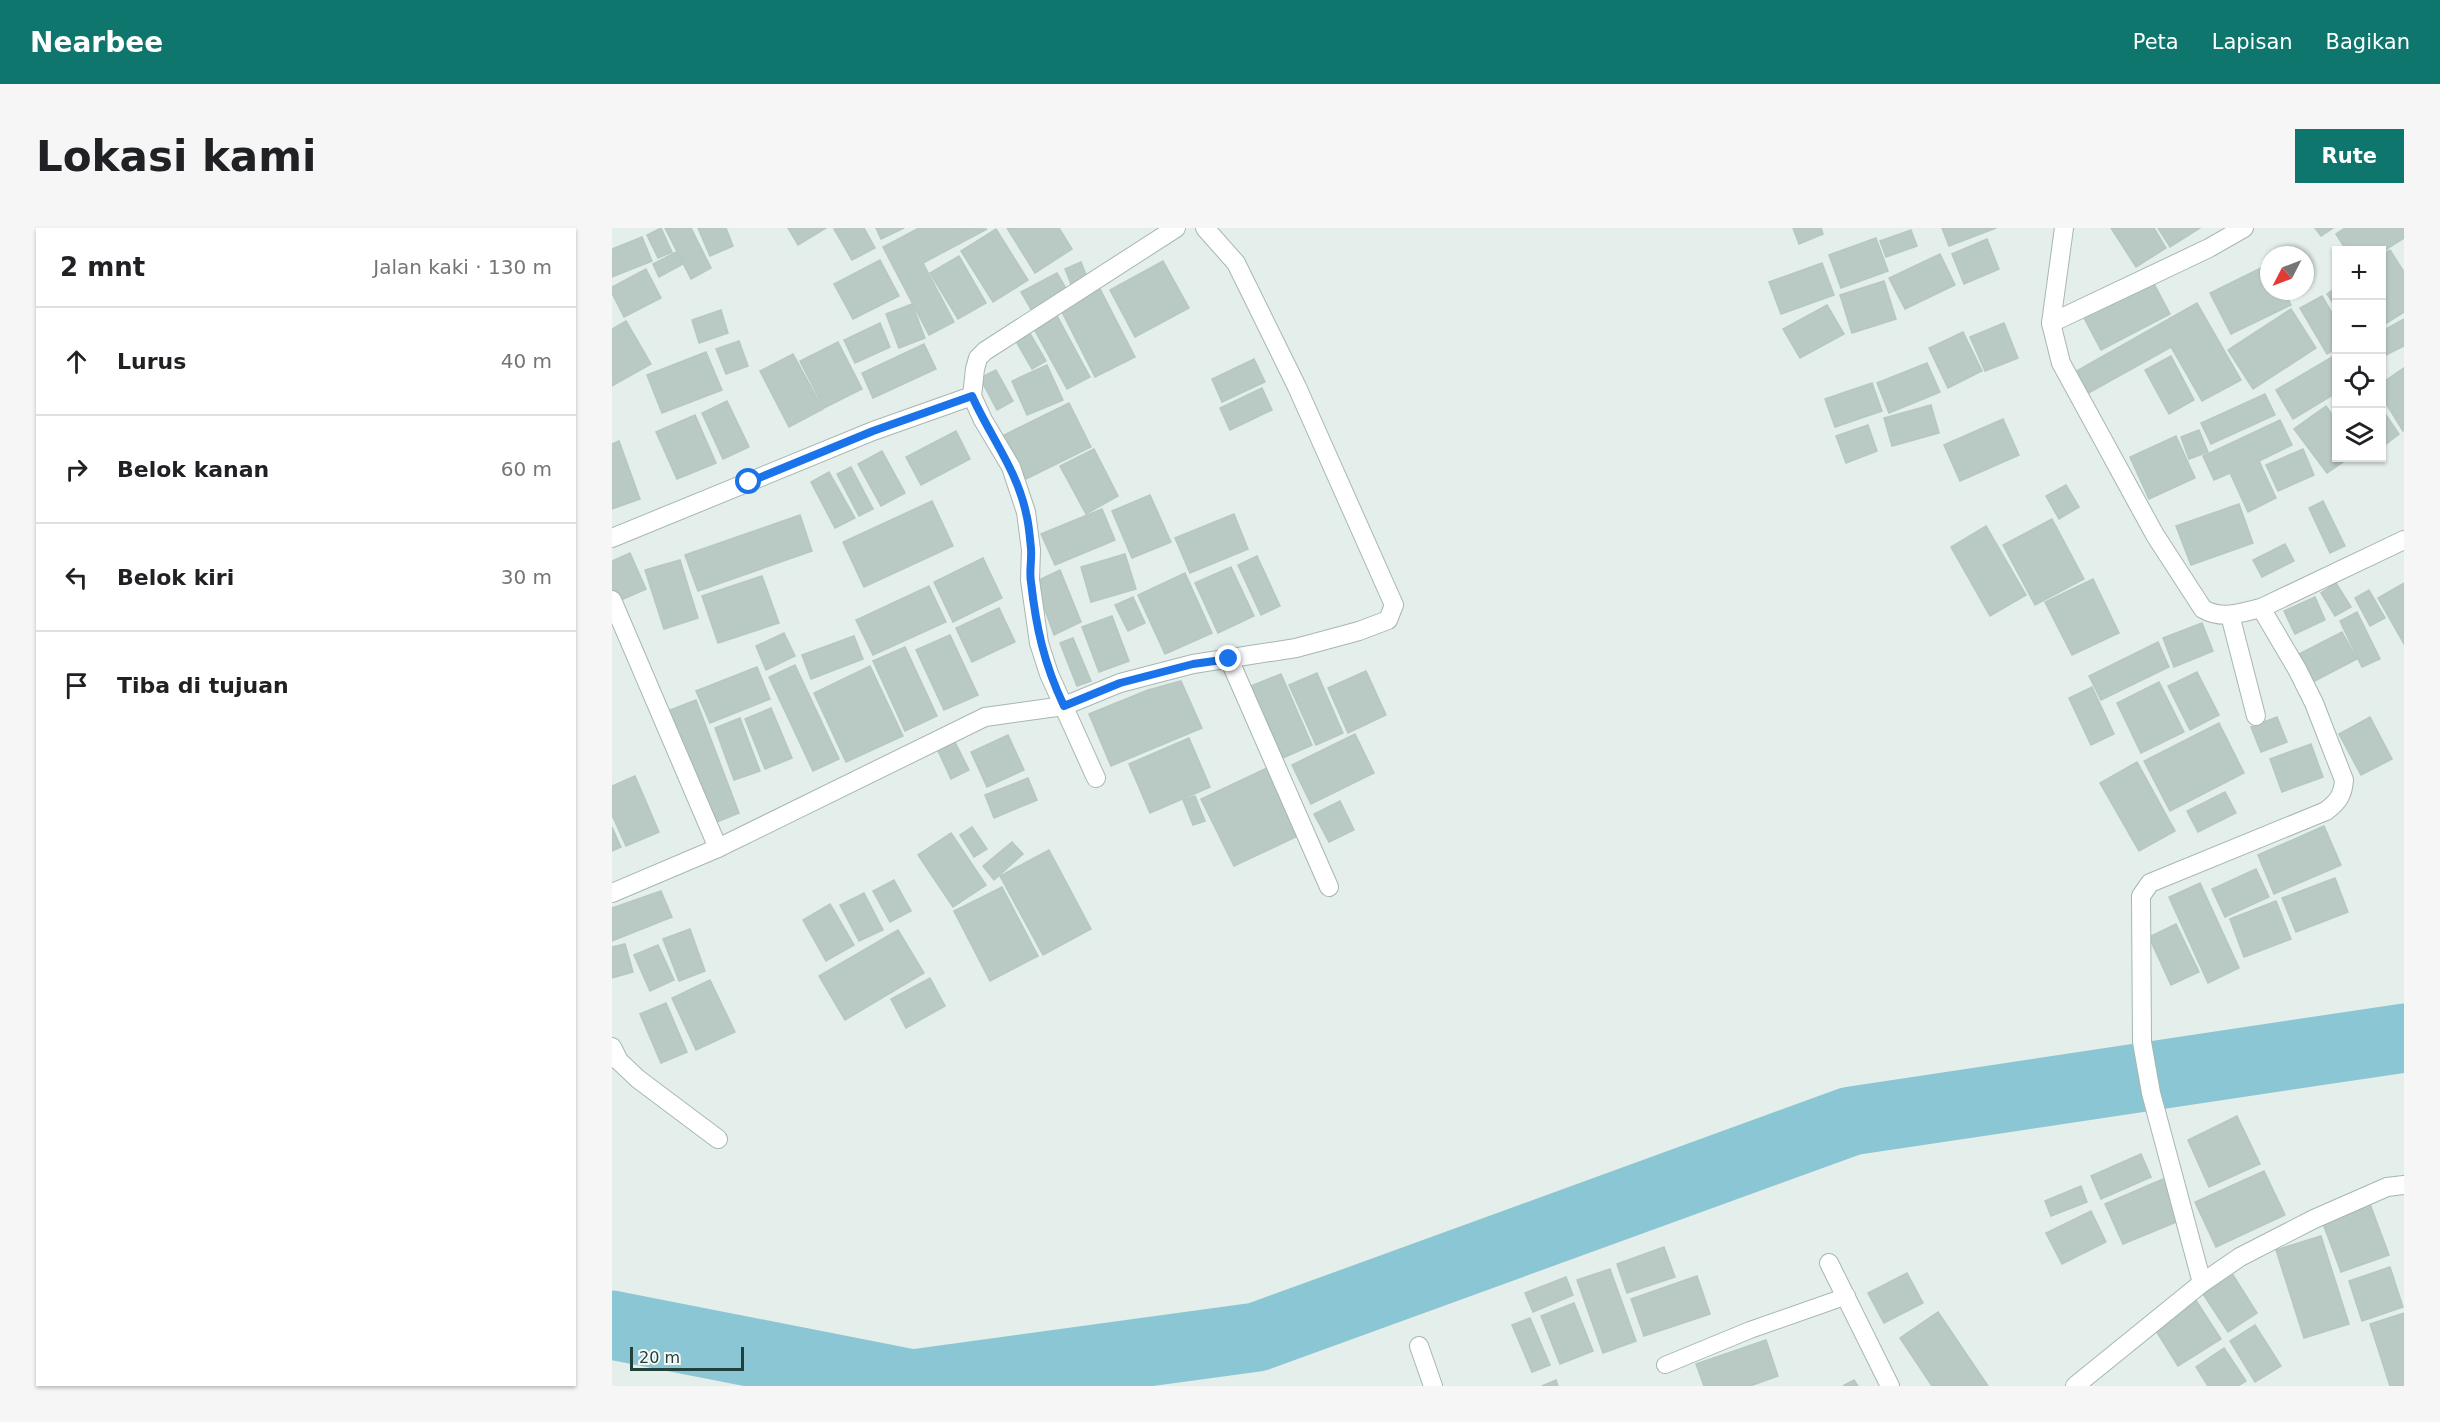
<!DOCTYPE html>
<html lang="id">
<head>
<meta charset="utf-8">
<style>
	body { margin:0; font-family:"DejaVu Sans",sans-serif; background:#f6f6f6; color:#202124 }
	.controls { position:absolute; right:18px; top:18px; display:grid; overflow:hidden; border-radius:0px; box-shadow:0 2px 4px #0004 }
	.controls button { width:54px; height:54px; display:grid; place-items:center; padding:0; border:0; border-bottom:2px solid #e0e0e0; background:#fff; color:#202124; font:30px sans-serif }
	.compass { position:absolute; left:1648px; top:18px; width:54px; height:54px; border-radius:50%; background:#fff; box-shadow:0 2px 4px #0004; rotate:228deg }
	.scale { position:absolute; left:18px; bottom:15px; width:114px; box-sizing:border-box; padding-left:6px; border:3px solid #22413a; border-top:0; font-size:16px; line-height:21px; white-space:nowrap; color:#22413a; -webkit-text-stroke:4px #f5faf8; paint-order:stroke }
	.stop { position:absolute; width:18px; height:18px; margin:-14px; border:4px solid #1a73e8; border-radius:50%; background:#fff }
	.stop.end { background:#1a73e8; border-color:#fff; box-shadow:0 2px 6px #0008 }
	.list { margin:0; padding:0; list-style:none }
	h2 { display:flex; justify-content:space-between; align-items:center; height:78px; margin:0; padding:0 24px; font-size:26px }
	h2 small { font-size:20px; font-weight:400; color:#757577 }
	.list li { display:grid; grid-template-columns:39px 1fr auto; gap:18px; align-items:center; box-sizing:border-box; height:108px; padding:0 24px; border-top:2px solid #e0e0e0 }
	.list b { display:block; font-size:22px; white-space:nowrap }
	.list em { font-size:20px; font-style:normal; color:#757577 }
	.icon { flex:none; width:33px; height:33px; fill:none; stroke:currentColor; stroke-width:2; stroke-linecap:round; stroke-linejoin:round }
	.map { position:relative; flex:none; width:1792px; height:1158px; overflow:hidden; border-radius:0px }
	header { display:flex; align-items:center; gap:36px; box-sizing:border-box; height:84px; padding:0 30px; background:#0f766e; color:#fff }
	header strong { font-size:28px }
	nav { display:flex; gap:33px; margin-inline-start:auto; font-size:21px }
	.intro { display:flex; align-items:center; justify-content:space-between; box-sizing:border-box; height:144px; padding:0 36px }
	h1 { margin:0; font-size:42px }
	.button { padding:15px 27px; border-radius:0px; background:#0f766e; color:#fff; font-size:21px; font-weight:700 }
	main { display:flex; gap:36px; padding:0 36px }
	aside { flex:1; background:#fff; border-radius:0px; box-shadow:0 2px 4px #0004 }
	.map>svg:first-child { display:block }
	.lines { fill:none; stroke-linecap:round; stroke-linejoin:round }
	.river { stroke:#8bc6d5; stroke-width:69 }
	.building { fill:#b9c9c4; stroke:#b6c8c2; stroke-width:1.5 }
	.service-casing { stroke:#a6b7b2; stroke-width:18 }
	.minor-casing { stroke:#a6b7b2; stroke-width:20 }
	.service { stroke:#fff; stroke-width:16 }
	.minor { stroke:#fff; stroke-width:18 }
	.route { stroke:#1a73e8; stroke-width:8 }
</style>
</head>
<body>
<header>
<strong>Nearbee</strong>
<nav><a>Peta</a><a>Lapisan</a><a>Bagikan</a></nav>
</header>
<div class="intro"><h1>Lokasi kami</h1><a class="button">Rute</a></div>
<main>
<aside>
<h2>2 mnt<small>Jalan kaki · 130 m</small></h2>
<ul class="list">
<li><svg class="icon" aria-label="ahead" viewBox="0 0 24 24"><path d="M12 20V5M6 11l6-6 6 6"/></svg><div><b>Lurus</b></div><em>40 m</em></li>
<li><svg class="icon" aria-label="right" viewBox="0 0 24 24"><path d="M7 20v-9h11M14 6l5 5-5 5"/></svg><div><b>Belok kanan</b></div><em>60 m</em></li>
<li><svg class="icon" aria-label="left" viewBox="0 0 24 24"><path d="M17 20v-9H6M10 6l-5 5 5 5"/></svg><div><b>Belok kiri</b></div><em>30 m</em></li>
<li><svg class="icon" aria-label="arrive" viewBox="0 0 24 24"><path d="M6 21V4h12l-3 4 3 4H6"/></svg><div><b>Tiba di tujuan</b></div></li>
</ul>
</aside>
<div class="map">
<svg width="1792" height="1158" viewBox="0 0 1792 1158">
	<rect width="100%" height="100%" fill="#e4eeea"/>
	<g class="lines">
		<!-- river -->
		<path class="river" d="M0,1097l301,59 344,-47 594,-216 553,-83"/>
	</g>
	<!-- building -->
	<g class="building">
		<path d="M49,0l11,24 -14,6 -11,-23z"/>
		<path d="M53,0h26l20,40 -20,11z"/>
		<path d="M86,0h28l7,18 -23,10z"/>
		<path d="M176,0h38l-28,17z"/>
		<path d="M252,0l11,20 -23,12 -18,-31z"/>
		<path d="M264,0h28l-23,11z"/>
		<path d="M307,0l68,1 -64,34 31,59 -25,13 -46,-88z"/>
		<path d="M395,0h52l13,21 -37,24z"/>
		<path d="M1181,0h28l2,6 -24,10z"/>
		<path d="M1330,0h54l-47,18z"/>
		<path d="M1499,0h43l12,20 -30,19z"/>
		<path d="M1546,0h42l-30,19z"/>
		<path d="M1703,0h18l-12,8z"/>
		<path d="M1733,0h59v10l-22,14 -36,-2 -10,-16z"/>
		<path d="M384,1l32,51 -35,22 -32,-51z"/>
		<path d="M1299,2l6,16 -31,11 -6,-16z"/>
		<path d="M30,9l10,24 -40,16v-28z"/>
		<path d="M1264,10l12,33 -47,17 -12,-33z"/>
		<path d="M1375,11l12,30 -35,15 -12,-30z"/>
		<path d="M1778,22l14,22v40l-22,14v-71z"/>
		<path d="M64,24l7,12 -24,13 -6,-13z"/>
		<path d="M1328,26l15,31 -50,24 -16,-31z"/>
		<path d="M347,28l27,47 -28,16 -28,-46z"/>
		<path d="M268,32l19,36 -46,23 -19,-35z"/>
		<path d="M551,33l26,47 -54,29 -25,-47z"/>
		<path d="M469,34l8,20 -16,7 -8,-20z"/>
		<path d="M1210,35l12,32 -53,19 -12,-32z"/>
		<path d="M1657,36v27h15l7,14 -60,29 -21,-41z"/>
		<path d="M34,41l15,29 -37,19 -12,-24v-6z"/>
		<path d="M445,45l11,19 -36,19 -11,-19z"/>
		<path d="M1539,50l19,36 -69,36 -19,-36z"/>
		<path d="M1272,53l12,38 -44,14 -12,-38z"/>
		<path d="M486,57l37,72 -40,20 -37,-73z"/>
		<path d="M1724,60v20l-9,-14z"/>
		<path d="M1710,68l14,24v28l-9,6 -27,-46z"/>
		<path d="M1585,75l44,77 -39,21 -31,-54 -86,48 -12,-22z"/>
		<path d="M300,76l13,34 -26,10 -13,-34z"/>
		<path d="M1215,77l17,29 -44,24 -17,-29z"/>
		<path d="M1679,81l25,39 -63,41 -25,-39z"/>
		<path d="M109,82l7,23 -29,10 -7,-23z"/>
		<path d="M444,86l34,63 -23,12 -34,-62z"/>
		<path d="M1792,91v27l-22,11v-26z"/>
		<path d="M14,93l25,43 -39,22v-57z"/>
		<path d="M268,95l10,24 -35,16 -11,-23z"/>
		<path d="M1392,95l14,35 -33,13 -15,-34z"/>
		<path d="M415,100l19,33 -14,8 -19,-33z"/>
		<path d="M1351,104l19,39 -34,17 -19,-40z"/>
		<path d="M127,113l9,25 -22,8 -10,-25z"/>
		<path d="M226,114l24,47 -38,19 -24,-47z"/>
		<path d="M312,116l12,25 -63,29 -11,-25z"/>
		<path d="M94,124l16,38 -60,23 -15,-38z"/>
		<path d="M181,126l30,55 -34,18 -29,-56z"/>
		<path d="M1559,128l23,44 -25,14 -24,-44z"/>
		<path d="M1720,129l4,7v29l-43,26 -17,-29z"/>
		<path d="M642,131l11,23 -43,20 -10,-23z"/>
		<path d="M1315,135l13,29 -51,21 -12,-30z"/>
		<path d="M435,137l16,35 -36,15 -15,-34z"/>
		<path d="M1792,140v62l-1,1 -21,-34v-14z"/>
		<path d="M384,142l17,31 -16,9 -17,-32z"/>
		<path d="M1260,155l10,28 -47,16 -10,-28z"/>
		<path d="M650,160l10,22 -42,20 -10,-22z"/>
		<path d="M1653,166l10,21 -64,29 -10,-21z"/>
		<path d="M115,173l22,46 -26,12 -21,-46z"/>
		<path d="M457,175l22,44 -65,32 -22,-44z"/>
		<path d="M1319,177l8,28 -47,13 -8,-28z"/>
		<path d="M1714,178l10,14v38h13l-22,15 -33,-44z"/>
		<path d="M1770,181l17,25 -14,11 -3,-5z"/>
		<path d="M83,187l21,48 -39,16 -21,-47z"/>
		<path d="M1391,191l16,36 -59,26 -16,-36z"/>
		<path d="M1668,192l12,25 -33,16 17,37 -28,14 -18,-39 -16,7 -11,-24z"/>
		<path d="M1256,197l9,26 -31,12 -10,-27z"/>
		<path d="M1587,202l9,22 -19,7 -8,-22z"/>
		<path d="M344,203l14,28 -49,26 -15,-28z"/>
		<path d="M1564,208l19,42 -46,21 -19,-42z"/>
		<path d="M7,213l21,58 -28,10v-65z"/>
		<path d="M482,221l24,47 -32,18 -26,-48z"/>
		<path d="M1691,221l11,26 -36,16 -12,-26z"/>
		<path d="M270,223l23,42 -24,13 -23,-42z"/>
		<path d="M239,239l22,42 -14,7 -22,-42z"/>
		<path d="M217,244l26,46 -20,10 -24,-46z"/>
		<path d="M1454,257l13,22 -20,12 -13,-23z"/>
		<path d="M538,267l21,47 -39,16 -20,-47z"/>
		<path d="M320,273l21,45 -89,41 -21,-45z"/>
		<path d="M1711,273l22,45 -15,7 -21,-45z"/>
		<path d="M1627,276l14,39 -62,22 -15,-39z"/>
		<path d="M490,281l13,31 -60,25 -14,-31z"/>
		<path d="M622,286l14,35 -58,24 -15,-35z"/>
		<path d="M188,287l12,36 -114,40 -13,-36z"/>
		<path d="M1440,291l32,60 -49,26 -32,-60z"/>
		<path d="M1374,298l40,69 -36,21 -39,-69z"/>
		<path d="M1673,316l9,17 -32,16 -9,-17z"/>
		<path d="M18,325l16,36 -32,14 -2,-5v-37z"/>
		<path d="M513,326l11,35 -45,13 -10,-35z"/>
		<path d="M645,328l23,50 -19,9 -23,-50z"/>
		<path d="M371,330l19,40 -49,24 -19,-40z"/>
		<path d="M68,332l18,58 -34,11 -19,-59z"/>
		<path d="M619,339l23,49 -36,17 -23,-50z"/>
		<path d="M448,342l21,52 -27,13 -19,-53z"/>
		<path d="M573,345l27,60 -47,21 -27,-59z"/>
		<path d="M150,348l17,47 -61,20 -16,-47z"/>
		<path d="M1481,351l26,54 -47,22 -27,-53z"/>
		<path d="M1724,355l15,24 -16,9 -14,-23z"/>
		<path d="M1792,355v61l-26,-46z"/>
		<path d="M317,358l17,36 -73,33 -17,-35z"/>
		<path d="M1757,362l16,28 -15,8 -15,-28z"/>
		<path d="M521,369l12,26 -17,8 -13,-26z"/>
		<path d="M1703,369l10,23 -30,14 -11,-23z"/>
		<path d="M387,380l16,34 -43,20 -16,-34z"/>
		<path d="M1745,384l23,47 -18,8 -22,-46z"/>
		<path d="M500,388l17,45 -30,11 -17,-45z"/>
		<path d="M1590,395l11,28 -39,16 -11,-29z"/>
		<path d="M1730,404l15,27 -48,25 -14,-28z"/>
		<path d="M172,405l11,23 -29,14 -10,-24z"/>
		<path d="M338,407l28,60 -34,15 -28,-60z"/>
		<path d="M242,408l9,23 -52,20 -9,-24z"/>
		<path d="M461,410l18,43 -14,5 -17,-43z"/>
		<path d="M1546,414l11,25 -68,33 -12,-24z"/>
		<path d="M293,419l32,69 -32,15 -32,-70z"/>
		<path d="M183,437l44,94 -26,12 -44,-94z"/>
		<path d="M258,438l33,70 -57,26 -32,-69z"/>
		<path d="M145,439l13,32 -60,24 -14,-32z"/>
		<path d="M754,443l20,44 -38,18 -20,-45z"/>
		<path d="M1585,444l22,43 -29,15 -22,-44z"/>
		<path d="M705,445l26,60 -27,12 -27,-60z"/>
		<path d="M669,446l31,71 -29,13 -32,-72z"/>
		<path d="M569,453l21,47 -91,38 -22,-52 59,-24z"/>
		<path d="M1547,454l25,50 -43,21 -24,-50z"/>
		<path d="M1480,459l22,47 -23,11 -22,-47z"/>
		<path d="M84,472l43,113 -30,12 -44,-113z"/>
		<path d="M159,480l21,50 -27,11 -20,-50z"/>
		<path d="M1665,489l10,25 -26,10 -10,-25z"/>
		<path d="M1758,489l22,42 -31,16 -22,-41z"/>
		<path d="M128,490l20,53 -26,9 -19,-52z"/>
		<path d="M1607,495l25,50 -74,38 -26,-50z"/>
		<path d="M743,506l19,39 -63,31 -19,-39z"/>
		<path d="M396,507l16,35 -37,17 -16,-35z"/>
		<path d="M340,508l17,34 -18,9 -16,-35z"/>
		<path d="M577,510l21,49 -60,26 -21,-49z"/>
		<path d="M1699,516l12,33 -41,15 -12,-33z"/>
		<path d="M1525,534l38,69 -36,20 -39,-68z"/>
		<path d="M655,540l33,67 -66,31 -33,-67z"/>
		<path d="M23,548l24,56 -33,14 -14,-31v-29z"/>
		<path d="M416,550l9,22 -43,18 -9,-23z"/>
		<path d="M1613,564l11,21 -38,19 -11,-21z"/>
		<path d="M583,568l10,25 -12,4 -10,-25z"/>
		<path d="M728,573l14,29 -25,12 -15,-28z"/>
		<path d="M1712,598l17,39 -67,29 -16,-39z"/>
		<path d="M0,599l9,20 -9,4z"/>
		<path d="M360,599l15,22 -13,8 -14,-22z"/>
		<path d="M339,605l35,52 -33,22 -35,-52z"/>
		<path d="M400,614l11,12 -29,26 -11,-14z"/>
		<path d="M437,622l42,79 -48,26 -43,-79z"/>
		<path d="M1644,641l13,28 -44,20 -13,-28z"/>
		<path d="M1723,650l13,34 -52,20 -14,-34z"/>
		<path d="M282,652l17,31 -21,11 -17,-31z"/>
		<path d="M1588,655l39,85 -31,15 -39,-86z"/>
		<path d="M390,659l36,69 -48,25 -36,-70z"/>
		<path d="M49,663l11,26 -60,24v-33z"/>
		<path d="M252,665l19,37 -24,11 -19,-36z"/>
		<path d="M1664,673l15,38 -47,18 -14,-38z"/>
		<path d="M218,676l24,41 -28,16 -23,-41z"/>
		<path d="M1564,696l23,48 -28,13 -22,-48z"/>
		<path d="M78,701l15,42 -26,10 -16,-42z"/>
		<path d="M286,702l26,43 -79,47 -26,-44z"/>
		<path d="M13,716l8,28 -21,6v-31z"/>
		<path d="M46,717l16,35 -24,11 -16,-36z"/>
		<path d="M318,750l15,28 -39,22 -15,-29z"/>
		<path d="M98,752l25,52 -39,18 -24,-52z"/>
		<path d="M54,775l21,49 -26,11 -21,-49z"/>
		<path d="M1625,888l23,48 -51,23 -21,-47z"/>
		<path d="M1529,926l10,23 -50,22 -10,-23z"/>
		<path d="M1652,943l21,44 -69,32 -21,-45z"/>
		<path d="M1551,951l18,41 -58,24 -18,-40z"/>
		<path d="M1469,958l6,16 -36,14 -6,-15z"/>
		<path d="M1758,976l19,51 -48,17 -19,-51z"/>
		<path d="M1479,983l15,31 -44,22 -16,-31z"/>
		<path d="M1709,1008l28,88 -45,14 -28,-88z"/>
		<path d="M1052,1019l11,30 -48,16 -10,-29z"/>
		<path d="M1778,1039l13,40 -41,14 -13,-40z"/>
		<path d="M998,1041l26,72 -33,12 -26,-73z"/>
		<path d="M1295,1045l16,30 -39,20 -16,-30z"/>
		<path d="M1621,1047l24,38 -29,19 -25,-38z"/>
		<path d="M1085,1048l13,38 -66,22 -13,-37z"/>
		<path d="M954,1049l7,18 -40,17 -8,-19z"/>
		<path d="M1583,1071l26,40 -43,27 -25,-40z"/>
		<path d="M962,1075l19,48 -33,13 -19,-48z"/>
		<path d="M1326,1084l50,74h-56l-32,-48z"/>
		<path d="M1792,1085v73h-14l-20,-62z"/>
		<path d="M918,1090l20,47 -18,7 -20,-47z"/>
		<path d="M1643,1097l26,41 -26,16 -25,-41z"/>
		<path d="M1154,1112l12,36 -28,10h-46l-8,-22z"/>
		<path d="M1612,1120l22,33 -8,5h-30l-12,-19z"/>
		<path d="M944,1152l2,6h-16z"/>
		<path d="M1242,1152l4,6h-15z"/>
	</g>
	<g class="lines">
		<defs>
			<path id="service" d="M1053,1137l85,-35 97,-34"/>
			<g id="minor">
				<path d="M1452,0l-13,95 10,40 94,172 48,74c19,11 37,4 58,-1l36,61 17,34 30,77c-1,15 -6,22 -18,31l-176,72 -9,13 1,146 9,51 51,190"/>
				<path d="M1439,95l158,-75 35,-20"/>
				<path d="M0,310l261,-107 99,-35"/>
				<path d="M0,372l106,248"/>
				<path d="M1649,380l143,-68"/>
				<path d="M1618,387l26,101"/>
				<path d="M617,431l100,228"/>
				<path d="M484,550l-47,-104 -10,-31 -9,-63 1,-30 -5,-38 -15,-45 -28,-47 -11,-24 3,-27 3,-11 7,-7 191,-123"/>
				<path d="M0,665l106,-45 267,-131 79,-11 56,-23 73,-19 103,-16 63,-17 29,-11 6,-15 -97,-218 -61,-124 -31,-35"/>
				<path d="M0,819l7,14 19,18 80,60"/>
				<path d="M1217,1035l61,123"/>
				<path d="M807,1118l14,40"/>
				<path d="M1463,1158l127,-103 38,-26 74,-38 73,-32 17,-2"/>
			</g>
		</defs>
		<!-- service casing -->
		<use href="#service" class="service-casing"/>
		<!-- minor casing -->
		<use href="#minor" class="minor-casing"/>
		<!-- service -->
		<use href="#service" class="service"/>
		<!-- minor -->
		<use href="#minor" class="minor"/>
	</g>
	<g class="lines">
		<!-- route -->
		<path class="route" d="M137,254l124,-51 99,-35c18,40 45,74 54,117 3,11 4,25 5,36 1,11 -2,22 0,33 5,45 13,82 33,124l56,-23 73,-19 36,-5"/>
	</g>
</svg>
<div class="controls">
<button>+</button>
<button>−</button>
<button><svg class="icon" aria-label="locate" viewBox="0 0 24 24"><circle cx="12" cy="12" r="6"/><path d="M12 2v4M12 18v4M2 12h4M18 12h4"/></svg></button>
<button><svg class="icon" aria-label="layers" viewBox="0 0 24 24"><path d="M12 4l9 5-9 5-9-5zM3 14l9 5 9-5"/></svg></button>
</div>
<svg class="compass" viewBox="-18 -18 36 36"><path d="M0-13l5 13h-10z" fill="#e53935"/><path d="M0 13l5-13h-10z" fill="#757577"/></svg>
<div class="scale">20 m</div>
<div class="stop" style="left:137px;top:254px"></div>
<div class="stop end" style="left:617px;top:431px"></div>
</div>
</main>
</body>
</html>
